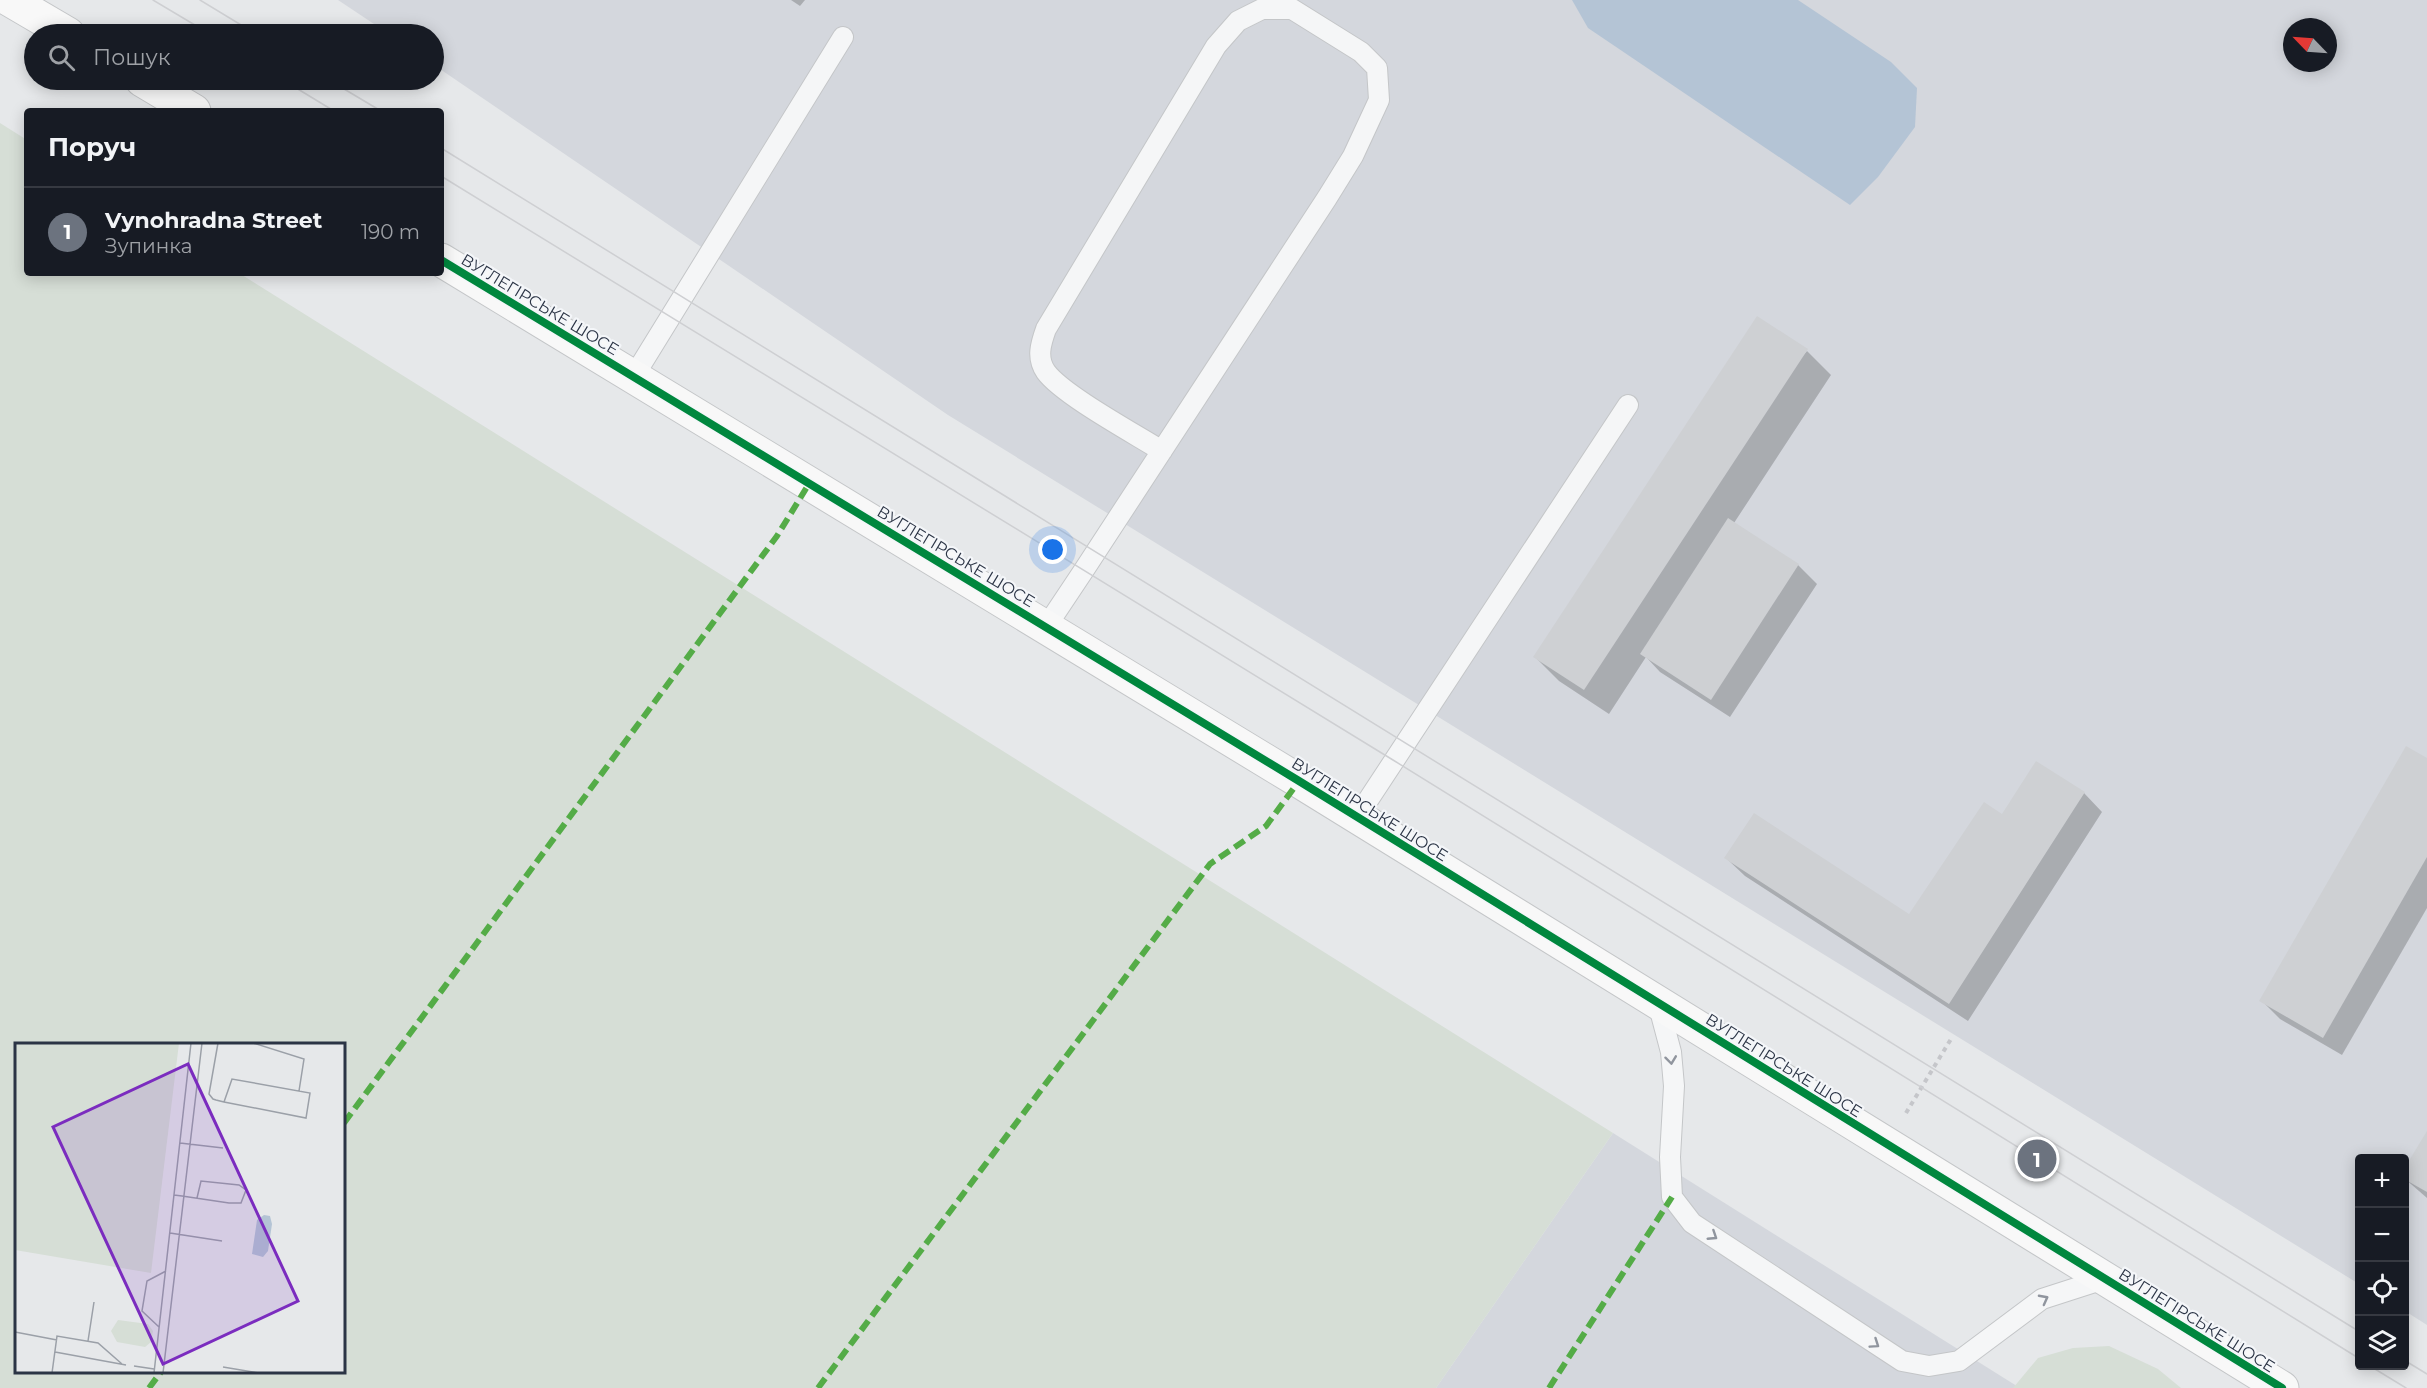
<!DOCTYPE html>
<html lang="uk">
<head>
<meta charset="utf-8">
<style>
	body { margin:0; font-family:Montserrat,sans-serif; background:#242831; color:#f1f3f6 }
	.controls { position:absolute; right:18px; bottom:18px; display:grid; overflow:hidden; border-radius:6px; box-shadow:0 3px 15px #0003 }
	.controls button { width:54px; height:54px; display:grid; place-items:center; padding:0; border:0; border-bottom:2px solid #363941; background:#171b24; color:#f1f3f6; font:30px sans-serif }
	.compass { position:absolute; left:2283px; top:18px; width:54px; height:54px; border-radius:50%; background:#171b24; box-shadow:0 3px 15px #0003; rotate:295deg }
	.you { position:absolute; left:1053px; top:550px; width:21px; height:21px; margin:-15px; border:4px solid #fff; border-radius:50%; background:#1a73e8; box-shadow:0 0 0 9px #1a73e833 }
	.badge { display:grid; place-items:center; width:39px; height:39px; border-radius:50%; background:#6c737f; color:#fff; font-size:20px; font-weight:700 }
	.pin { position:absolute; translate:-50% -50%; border:3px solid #fff; box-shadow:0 2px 6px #0006 }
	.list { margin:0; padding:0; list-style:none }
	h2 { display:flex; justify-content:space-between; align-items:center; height:78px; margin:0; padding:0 24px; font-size:26px }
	h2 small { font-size:20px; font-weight:400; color:#9ea1a6 }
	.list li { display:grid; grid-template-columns:39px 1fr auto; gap:18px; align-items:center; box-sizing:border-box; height:90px; padding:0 24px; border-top:2px solid #363941 }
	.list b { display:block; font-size:22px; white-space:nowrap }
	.list p { margin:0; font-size:20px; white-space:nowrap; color:#9ea1a6 }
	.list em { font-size:20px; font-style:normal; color:#9ea1a6 }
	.icon { flex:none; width:33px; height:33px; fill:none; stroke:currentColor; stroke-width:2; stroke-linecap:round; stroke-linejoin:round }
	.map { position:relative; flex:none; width:2427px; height:1388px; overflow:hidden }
	.search { position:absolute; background:#171b24; box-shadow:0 3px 15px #0003; left:24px; top:24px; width:420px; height:66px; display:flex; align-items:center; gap:15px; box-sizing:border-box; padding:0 21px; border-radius:33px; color:#9ea1a6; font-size:22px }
	.panel { position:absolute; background:#171b24; box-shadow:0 3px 15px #0003; left:24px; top:108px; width:420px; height:168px; border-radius:6px }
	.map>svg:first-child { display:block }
	.built { fill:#d4d7dd; fill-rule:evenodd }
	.green { fill:#d6ded6; fill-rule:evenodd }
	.water { fill:#b4c4d5 }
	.shadow { fill:#0003 }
	.building { fill:#ced0d3 }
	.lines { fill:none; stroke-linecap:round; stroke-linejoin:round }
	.lane-casing { stroke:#c4c6c8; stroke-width:22 }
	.secondary-casing { stroke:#c4c6c8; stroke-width:35 }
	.path { stroke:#c5c6ca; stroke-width:4; stroke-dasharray:4.5 4.5; stroke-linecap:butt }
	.lane { stroke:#f5f6f7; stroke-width:20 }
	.secondary { stroke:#f8f8f8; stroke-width:33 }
	.tram { stroke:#cecfd2; stroke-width:1.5 }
	.quiet { stroke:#54ac47; stroke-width:6; stroke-dasharray:12 6; stroke-linecap:butt }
	.cycleway-casing { stroke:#f4f6f9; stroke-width:11 }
	.cycleway { stroke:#00873e; stroke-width:8 }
	.oneway { stroke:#90959e }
	.labels { text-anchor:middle; stroke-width:4.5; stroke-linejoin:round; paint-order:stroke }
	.street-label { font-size:16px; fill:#2b3445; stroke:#f4f6f9 }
	.inset-road { fill:none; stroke:#9ba0a8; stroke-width:1.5 }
	.view { fill:#7b2cbf; fill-opacity:0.15; stroke:#7b2cbf; stroke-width:3 }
	.inset-edge { fill:none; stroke:#2b3445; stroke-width:3 }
</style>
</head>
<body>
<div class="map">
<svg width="2427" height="1388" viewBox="0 0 2427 1388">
	<rect width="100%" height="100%" fill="#e6e8ea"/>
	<!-- built -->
	<g class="built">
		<path d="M338,0h2089v1325l-22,-14 -1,-153h-44l-1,126 -1411,-869 -514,-350v-31h-45zM2292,27h36v36h-36z"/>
		<path d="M1613,1133l407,255h-584z"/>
	</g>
	<!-- green -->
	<g class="green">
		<path d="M0,123l27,17v133h212l1374,860 -177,255h-1436zM16,1044h328v328h-328z"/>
		<path d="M2109,1346l49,23 23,19h-168l25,-30 35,-10z"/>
	</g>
	<!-- water -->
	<path class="water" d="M1572,0h226l93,62 26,26 -2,39 -37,50 -28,28 -262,-177z"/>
	<!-- shadow -->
	<g class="shadow">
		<path d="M791,0h14l-5,6z"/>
		<path d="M1807,351l24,24 -97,148 64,42 19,19 -87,133 -70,-45 -14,-15 -37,57 -50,-33 -24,-24z"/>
		<path d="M2427,760v148l-85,147 -62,-36 -19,-19z"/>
		<path d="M2084,793l18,19 -134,209 -223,-145 -19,-18 184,58 93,-100z"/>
		<path d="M2427,1134v64l-23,-20z"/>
	</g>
	<!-- building -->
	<g class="building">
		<path d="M1757,316l51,33 -224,341 -51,-33z"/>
		<path d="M1728,518l71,46 -88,136 -71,-46z"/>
		<path d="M2406,746l21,12v99l-104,181 -64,-37z"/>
		<path d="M2036,761l49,31 -136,212 -225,-146 30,-45 155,101 75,-112 18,12z"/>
		<path d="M2427,1131v61l-23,-13v-10z"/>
	</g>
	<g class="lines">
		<defs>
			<g id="lane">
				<path d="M634,376l209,-339"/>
				<path d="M1046,627l38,-57 243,-372 26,-42 26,-56 -2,-32 -16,-16 -69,-43h-30l-24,12 -22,25 -170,283c-5,14 -10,29 0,43 17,23 89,62 116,79"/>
				<path d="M1357,817l271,-412"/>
				<path d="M1658,1003l13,49 3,34 -4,71 2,40 20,26 210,138 27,5 30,-5 83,-62 62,-20"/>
			</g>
			<g id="secondary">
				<path d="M10,0l58,34"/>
				<path d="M142,80l52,31"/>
				<path d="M441,260l858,521 983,607"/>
			</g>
		</defs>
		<!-- lane casing -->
		<use href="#lane" class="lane-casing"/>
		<!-- secondary casing -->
		<use href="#secondary" class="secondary-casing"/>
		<!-- path -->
		<path class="path" d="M1906,1113l45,-74"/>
		<!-- lane -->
		<use href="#lane" class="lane"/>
		<!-- secondary -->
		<use href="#secondary" class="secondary"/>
		<!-- tram -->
		<g class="tram">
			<path d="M153,0l57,34"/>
			<path d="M200,0l56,34"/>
			<path d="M283,80l51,31"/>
			<path d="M329,80l52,31"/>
			<path d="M441,148l1919,1184"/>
			<path d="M441,176l952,584 967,599"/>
			<path d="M2404,1360l23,14"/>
			<path d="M2370,1366l36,22"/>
		</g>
		<!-- quiet -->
		<g class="quiet">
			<path d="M344,1123l433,-587 33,-54"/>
			<path d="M149,1388l12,-16"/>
			<path d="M818,1388l392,-524 56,-38 33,-45"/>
			<path d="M1549,1388l123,-191"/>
		</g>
		<defs>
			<path id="cycleway" d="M441,260l858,521 983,607"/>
		</defs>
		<!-- cycleway casing -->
		<use href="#cycleway" class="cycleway-casing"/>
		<!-- cycleway -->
		<use href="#cycleway" class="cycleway"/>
	</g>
	<!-- one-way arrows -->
	<defs><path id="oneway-chevron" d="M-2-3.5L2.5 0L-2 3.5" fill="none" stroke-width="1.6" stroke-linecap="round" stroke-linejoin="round" transform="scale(1.5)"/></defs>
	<g class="oneway">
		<use href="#oneway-chevron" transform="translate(1671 1060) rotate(83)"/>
		<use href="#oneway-chevron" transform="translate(1713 1236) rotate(33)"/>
		<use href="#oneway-chevron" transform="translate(2044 1299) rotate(-28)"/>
		<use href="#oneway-chevron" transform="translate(1875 1344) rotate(34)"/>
	</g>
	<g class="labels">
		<!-- street labels -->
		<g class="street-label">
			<text transform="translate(540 304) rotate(31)" y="6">ВУГЛЕГІРСЬКЕ ШОСЕ</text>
			<text transform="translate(956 556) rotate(31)" y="6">ВУГЛЕГІРСЬКЕ ШОСЕ</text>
			<text transform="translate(1370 809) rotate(32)" y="6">ВУГЛЕГІРСЬКЕ ШОСЕ</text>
			<text transform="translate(1784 1065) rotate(32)" y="6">ВУГЛЕГІРСЬКЕ ШОСЕ</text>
			<text transform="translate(2197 1320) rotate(32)" y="6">ВУГЛЕГІРСЬКЕ ШОСЕ</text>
		</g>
	</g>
	<!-- overview -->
	<g transform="translate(15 1043)">
		<rect width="330" height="330" fill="#e6e8ea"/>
		<path d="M0,0h164l-28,230 -136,-23zM103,277l30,4 5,7 -2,11 -6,5 -28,-5 -6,-11z" fill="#d6ded6"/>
		<path d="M249,172l6,1 2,8 -4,27 -5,6 -11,-3 5,-34z" fill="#b4c4d5"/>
		<path class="inset-road" d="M203,0l-9,51 4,5 3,1 8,2 82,16 4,-25 -78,-14 -8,23M238,0l51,16 -5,32M165,100l43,5M159,152l8,1 47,7h12l5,-13 -7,-5 -38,-4 -4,17M155,190l52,8M144,284l-17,-16 5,-30 19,-10M0,289l42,8M73,298l6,-39M40,309l71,13M119,323l20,3M208,324l36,6M37,330l5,-37 41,7 24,21M139,330l37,-330M148,330l39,-330"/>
		<path class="view" d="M173,21l110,237 -135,63 -110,-237z"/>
		<rect width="330" height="330" class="inset-edge"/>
	</g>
</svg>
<div class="controls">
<button>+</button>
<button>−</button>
<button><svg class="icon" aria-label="locate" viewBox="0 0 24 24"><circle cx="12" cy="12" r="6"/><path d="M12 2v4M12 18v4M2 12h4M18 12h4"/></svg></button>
<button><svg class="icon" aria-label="layers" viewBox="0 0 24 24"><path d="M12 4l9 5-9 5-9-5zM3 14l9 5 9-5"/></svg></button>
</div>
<svg class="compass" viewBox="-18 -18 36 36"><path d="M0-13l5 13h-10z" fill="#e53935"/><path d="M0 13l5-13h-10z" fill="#9ea1a6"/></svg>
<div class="you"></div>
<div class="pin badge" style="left:2037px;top:1159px">1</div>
<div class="search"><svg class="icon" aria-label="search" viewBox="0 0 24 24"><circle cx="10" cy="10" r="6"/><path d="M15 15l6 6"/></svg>Пошук</div>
<section class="panel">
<h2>Поруч<small></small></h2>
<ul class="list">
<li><span class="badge">1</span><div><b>Vynohradna Street</b><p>Зупинка</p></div><em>190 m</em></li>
</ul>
</section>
</div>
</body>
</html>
